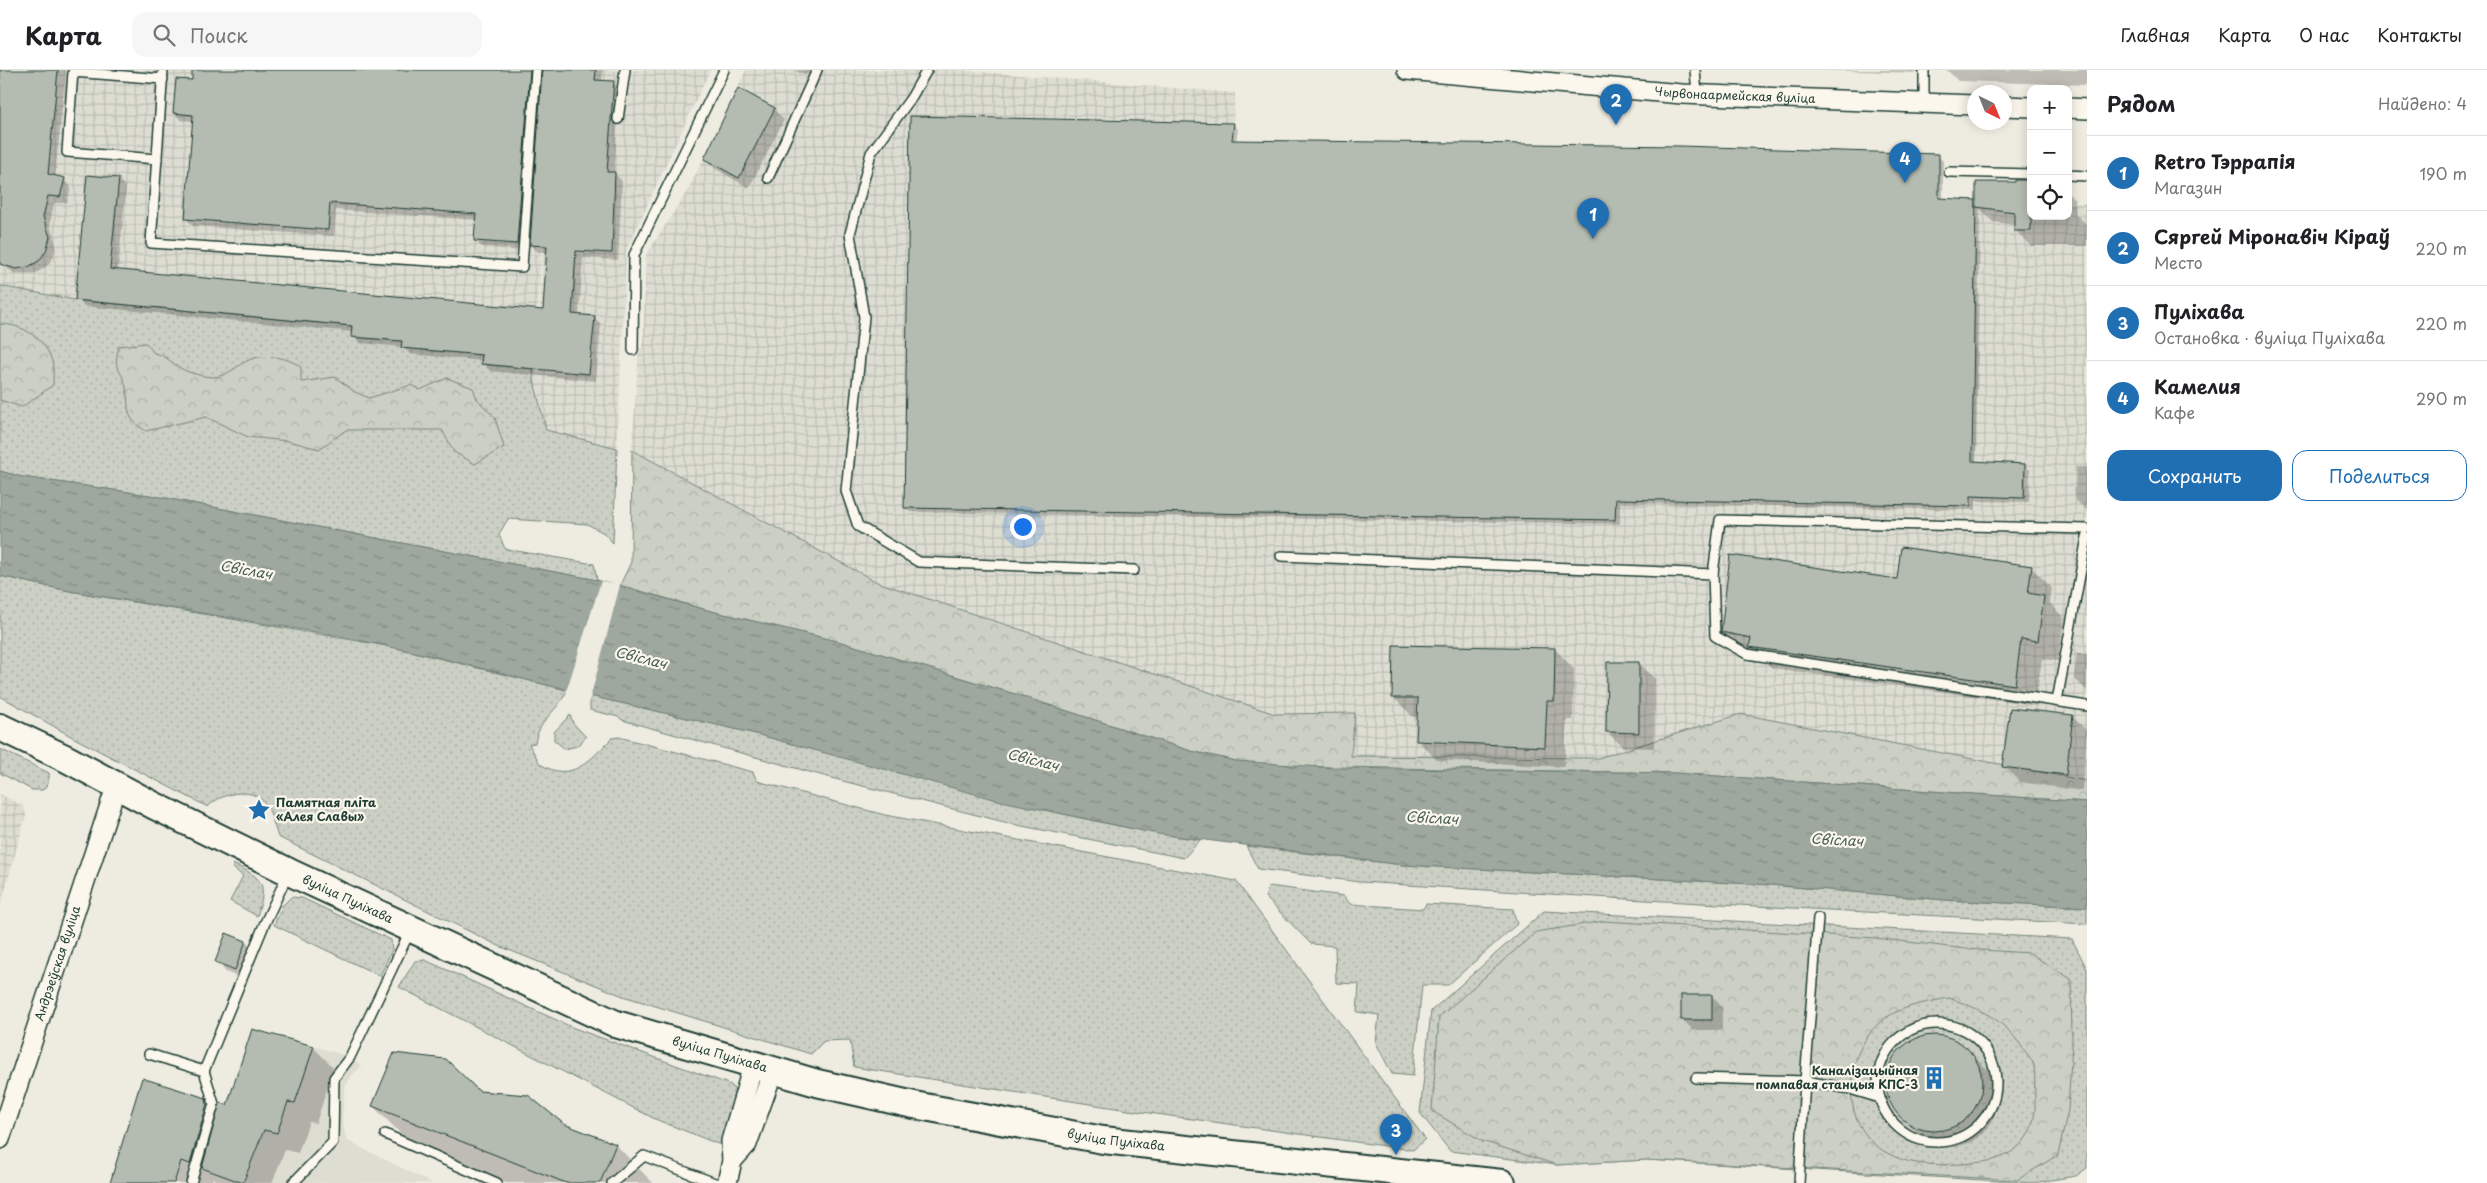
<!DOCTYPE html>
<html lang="ru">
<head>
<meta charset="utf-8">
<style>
	body { margin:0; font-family:"Playpen Sans",sans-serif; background:#f6f6f6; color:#202124 }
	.controls { position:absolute; right:15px; top:15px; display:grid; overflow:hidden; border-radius:10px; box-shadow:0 2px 12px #0003 }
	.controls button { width:45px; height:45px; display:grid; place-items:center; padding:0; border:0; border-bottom:1px solid #e0e0e0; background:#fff; color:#202124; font:25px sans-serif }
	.compass { position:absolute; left:1967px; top:15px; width:45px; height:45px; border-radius:50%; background:#fff; box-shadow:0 2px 12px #0003; rotate:137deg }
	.you { position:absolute; left:1022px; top:456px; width:18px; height:18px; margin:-12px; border:4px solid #fff; border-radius:50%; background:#1a73e8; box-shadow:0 0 0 8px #1a73e833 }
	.badge { display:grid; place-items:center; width:32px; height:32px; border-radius:50%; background:#1f6fb2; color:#fff; font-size:16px; font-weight:700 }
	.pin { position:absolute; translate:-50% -41px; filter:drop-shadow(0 1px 2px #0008) }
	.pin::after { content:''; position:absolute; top:26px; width:18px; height:15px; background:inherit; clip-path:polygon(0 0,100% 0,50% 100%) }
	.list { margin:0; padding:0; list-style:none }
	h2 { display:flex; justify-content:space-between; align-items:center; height:65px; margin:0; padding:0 20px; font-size:21px }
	h2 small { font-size:16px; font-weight:400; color:#757577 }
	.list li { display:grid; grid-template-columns:32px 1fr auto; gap:15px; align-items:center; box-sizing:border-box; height:75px; padding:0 20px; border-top:1px solid #e0e0e0 }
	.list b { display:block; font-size:19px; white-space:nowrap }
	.list p { margin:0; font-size:16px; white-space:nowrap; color:#757577 }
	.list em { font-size:16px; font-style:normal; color:#757577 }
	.actions { display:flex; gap:10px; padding:15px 20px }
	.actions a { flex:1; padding:11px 0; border:1px solid #1f6fb2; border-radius:15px; text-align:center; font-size:18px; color:#1f6fb2 }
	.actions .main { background:#1f6fb2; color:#fff }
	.icon { flex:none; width:28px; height:28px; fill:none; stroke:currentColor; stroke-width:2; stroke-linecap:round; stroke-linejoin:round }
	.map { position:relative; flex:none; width:2087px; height:1113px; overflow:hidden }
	header { display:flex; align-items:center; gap:30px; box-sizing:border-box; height:70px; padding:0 25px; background:#fff; border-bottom:1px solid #e0e0e0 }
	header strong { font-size:24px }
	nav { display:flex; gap:28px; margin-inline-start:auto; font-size:18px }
	.search { width:350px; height:45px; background:#f6f6f6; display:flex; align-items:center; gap:12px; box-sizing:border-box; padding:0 18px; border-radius:15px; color:#757577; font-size:19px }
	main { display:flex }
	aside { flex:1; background:#fff }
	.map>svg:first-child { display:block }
	.built { fill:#ddddd2 }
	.industrial { fill:url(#industrial-grid); fill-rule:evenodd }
	.grass { fill:url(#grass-dots); stroke:#75867c }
	.forest { fill:url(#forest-crowns); stroke:#75867c; fill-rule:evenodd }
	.water { fill:url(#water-ripples); stroke:#6c7d74 }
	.pier { fill:#eeece1 }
	.shadow { fill:#0003 }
	.building { fill:#b4bbb0; stroke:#1f3d34 }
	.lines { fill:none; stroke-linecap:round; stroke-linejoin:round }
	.lane-casing { stroke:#1f3d34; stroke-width:12 }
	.street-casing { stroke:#1f3d34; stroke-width:22 }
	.secondary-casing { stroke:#1f3d34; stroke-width:30 }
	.lane { stroke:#fbf7ec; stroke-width:9 }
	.street { stroke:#fbf7ec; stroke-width:19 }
	.secondary { stroke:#fbf7ec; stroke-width:26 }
	.labels { text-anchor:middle; stroke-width:4.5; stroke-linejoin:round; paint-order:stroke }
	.street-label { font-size:12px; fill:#1f3d34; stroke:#fbf7ec }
	.poi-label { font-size:12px; font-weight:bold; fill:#1f3d34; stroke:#fbf7ec; text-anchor:start }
	.water-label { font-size:14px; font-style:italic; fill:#455d54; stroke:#fbf7ec }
</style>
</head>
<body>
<header>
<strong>Карта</strong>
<div class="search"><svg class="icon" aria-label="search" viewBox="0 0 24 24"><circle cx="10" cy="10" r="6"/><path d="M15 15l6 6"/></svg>Поиск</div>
<nav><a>Главная</a><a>Карта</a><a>О нас</a><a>Контакты</a></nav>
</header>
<main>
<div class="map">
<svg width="2087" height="1113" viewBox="0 0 2087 1113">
	<defs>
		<pattern id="industrial-grid" width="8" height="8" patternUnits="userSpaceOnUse" patternTransform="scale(1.25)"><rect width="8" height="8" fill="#ddddd2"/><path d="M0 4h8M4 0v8" fill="none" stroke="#bdbfb5"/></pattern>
		<pattern id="grass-dots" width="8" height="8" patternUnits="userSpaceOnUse" patternTransform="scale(1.25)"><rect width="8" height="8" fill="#cbcfc4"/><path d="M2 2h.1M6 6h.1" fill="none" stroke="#aeb3a9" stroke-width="1.8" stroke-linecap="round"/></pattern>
		<pattern id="forest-crowns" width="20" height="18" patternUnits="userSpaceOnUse" patternTransform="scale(1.25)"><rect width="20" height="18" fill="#cbcfc4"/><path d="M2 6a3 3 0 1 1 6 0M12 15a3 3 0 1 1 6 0" fill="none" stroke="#aeb3a9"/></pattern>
		<pattern id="water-ripples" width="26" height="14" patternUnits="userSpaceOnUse" patternTransform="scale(1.25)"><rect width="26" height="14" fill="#9fa89f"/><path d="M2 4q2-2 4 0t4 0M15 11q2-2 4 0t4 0" fill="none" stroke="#818a82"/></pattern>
	</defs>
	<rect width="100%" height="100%" fill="#eeece1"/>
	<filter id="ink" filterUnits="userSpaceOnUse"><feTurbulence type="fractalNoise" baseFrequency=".02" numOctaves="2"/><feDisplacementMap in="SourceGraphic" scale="10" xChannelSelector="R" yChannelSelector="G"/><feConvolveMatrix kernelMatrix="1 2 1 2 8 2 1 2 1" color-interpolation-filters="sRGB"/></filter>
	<g filter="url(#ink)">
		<!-- built -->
		<path class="built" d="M314,976l36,11 12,9 -9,8 -8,13 -3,31 4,22 86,43h-188l20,-53 13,3 11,-31 7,1z"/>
		<!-- industrial -->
		<g class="industrial">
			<path d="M0,0h710l-84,181 -9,197 -71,-18 -13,-53 1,-8 -53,-5 -130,-27 -276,-37 -75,-14zM549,60l-9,179 -4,39z"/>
			<path d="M746,0h213l276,23 -3,47 707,14v44l37,2v-18h55v34h37v-12l19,-1v578l-18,-3 -466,-20 -248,-1 -4,-1 4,-43 -80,1 -398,-132 -245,-132 7,-103 4,1 3,-93 42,-65z"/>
			<path d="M0,724l23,12 3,9 -26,93z"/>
		</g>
		<!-- grass -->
		<g class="grass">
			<path d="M0,216l75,14 277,26v11l50,4v7l80,7v9l52,5 -1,8 13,53 71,18 -4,95 -9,-10 -17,-9 -79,-5 -9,15 6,15 89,15 3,16 -448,-85 -127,-18 -22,-6z"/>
			<path d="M0,506l64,14 329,57 174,43c-9,22 -27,27 -32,53l-6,1 11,20c32,20 50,-4 72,-26l7,-1 134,35 4,9 128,34 351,66 189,258 -12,11 -285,-40 -274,-43 -4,-27 -26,1 -13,13 -188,-58 -124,-50 -221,-109c-3,-8 -8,-29 -13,-34 -13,-17 -45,-10 -57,4l-132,-68 -76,-43z"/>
			<path d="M590,626c54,12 108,24 162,37 149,37 295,85 448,107l-16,18 -172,-34 -177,-45 -213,-59 -3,-3 -29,-7z"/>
			<path d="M570,645l3,8 13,14 -9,9 -12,3 -11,-9v-8z"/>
			<path d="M0,679l49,24c1,6 -2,13 -6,17h-11l-32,-17z"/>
			<path d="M1246,776l157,19 368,20 174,15 142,7v17l-460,-25 -267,-17 -102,-13z"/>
			<path d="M233,794c30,14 35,19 24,52l-27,-15 13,-25 -10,-8z"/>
			<path d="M1269,816l75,10 6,8 73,5 3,-5 87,5 4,15 -69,61h-26l-9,91 -21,-2 -16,-31 3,-28 -22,-3 2,-28 -23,-1 -1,-37 -24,-2 -46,-47z"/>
			<path d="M291,827l11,1 89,42 1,10 -12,26 -106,-51 9,-20z"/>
			<path d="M1544,841l528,28 15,30v199l-11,8 -43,7 -387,-23 -89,5 -107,-14 -30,-38 11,-102z"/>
			<path d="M425,890l149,68 157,57c13,15 -3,44 -8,61l-68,-27 -256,-132 16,-26z"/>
		</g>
		<!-- forest -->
		<g class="forest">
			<path d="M0,254c23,0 45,15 52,37 2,7 1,16 1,24l-31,22 -22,-7z"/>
			<path d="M146,273l8,10c12,2 16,9 26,15 9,5 24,9 34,9 14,-1 23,-12 35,-17 15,-7 39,-3 52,7v15l34,-5 20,15 14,6 42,-13 9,5 27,-12 26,10 4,11 18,19 9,29 -29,17 -21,-12 -12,-22h-96l-27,19 -31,-8 -40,-4 -42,-20 -60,14c-23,-14 -16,-22 -20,-44 -5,-21 -14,-14 -7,-41z"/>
			<path d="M632,380l245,132 398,132 80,-1 -4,43 247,2 143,-44 346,67v21l-413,-29 -391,-7 -47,-5 -45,-10 -173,-56 -177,-53 -134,-32 -87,-25 11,-23z"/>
			<path d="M1604,851l271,17 91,11 63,4 42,26 1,63 -4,68 -10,45 -41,25 -371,-20 -89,5 -75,-24 -50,-30 7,-94 97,-85zM1949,928c33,12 53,20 73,49 3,5 9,11 11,16 3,9 1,23 2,34 1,17 -2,35 -15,48 -18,17 -36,17 -59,19 -24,1 -48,2 -70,-9 -52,-25 -50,-96 -12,-132 17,-16 48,-21 70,-25z"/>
		</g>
		<!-- water -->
		<path class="water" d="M0,401l22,6 127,18 448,85 110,30 134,32 177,53 173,56 45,10 98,7 340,5 413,29v105l-142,-7 -174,-15 -368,-20 -245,-31 -161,-34 -245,-67 -162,-37 -157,-40 -94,-20 -275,-46 -64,-14z"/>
		<!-- pier -->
		<path class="pier" d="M601,511l19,4 -30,114 -24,-7z"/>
		<!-- shadow -->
		<g class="shadow">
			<path d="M0,0h66l-11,107 9,3 7,7 -4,16h-13l-4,22 6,20 -3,13 -8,10 -9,5 -21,1 -15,-11z"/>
			<path d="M194,0h409l-1,12 11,1 7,7 -6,83 8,8 -4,79 -35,-2 -4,58 15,1 7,7 -5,57 -106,-10 -7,-10 -73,-7 -7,-7 -43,-4 -7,-7v-4l-269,-26 -7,-7 42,-119 7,7 -8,84 426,40 4,-59h-10l-7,-7 12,-174h-3l-16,180 -42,-4 -7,-7 2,-20 -141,-10 -2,26 -141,-10 -7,-7 7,-98 -12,-1 -7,-7 19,-32z"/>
			<path d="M795,0h21l-2,5 -15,-2z"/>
			<path d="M1822,0h99v3z"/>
			<path d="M1947,0h140v15l-129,-4z"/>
			<path d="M774,39l10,11 -35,68 -33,-19 -11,-10z"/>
			<path d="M1233,54l5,5 -2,12 702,15 5,5v39l32,1 2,2v-20l54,33h37v-23l7,7v13l12,12v21h-56l-16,-16v-5l-22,-3 -13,-13 -4,254 49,2 5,5 -1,32 -53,-1 -1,9 -355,-7v21l-710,-12 -5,-5z"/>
			<path d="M2076,397h11v43l-12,-10z"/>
			<path d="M2031,497l21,21 -2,15 14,15 -6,43 -16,-2 -7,46 -263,-37 -12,-12 -17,-3 -21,-21 176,-52z"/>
			<path d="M1555,579l19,20 -1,51h-6l-3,47 -127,-7 -19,-19 1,-24h-6l-20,-20z"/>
			<path d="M2077,583l10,1v37l-13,-13z"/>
			<path d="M1639,593l16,16 -1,69 -31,-1 -16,-15z"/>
			<path d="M2073,647l14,14 -5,60 -62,-9 -16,-16z"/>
			<path d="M227,864l19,8 10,10 -11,28 -19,-8 -10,-11z"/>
			<path d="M1712,926l10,11v23h-29l-11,-11z"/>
			<path d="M1932,966l14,1 14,6 29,28 7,15 2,16 -4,16 -9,14 -13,10 -16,5 -16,-1 -15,-6 -28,-27 -7,-13 -4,-14 2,-15 6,-14 10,-10 13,-8z"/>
			<path d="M313,977l21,21 -18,55 -7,-1 -11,31 -13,-3 -13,33h-54l-5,-5 -2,5 -9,-2 -1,2h-90l94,-84 13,14z"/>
			<path d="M479,1022l137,53 37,38h-147l-92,-36 -41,-41z"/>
		</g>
		<!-- building -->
		<g class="building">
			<path d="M0,0h58l-10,104 17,4 -5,19 -12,-1 -5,21 7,20 -4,14 -7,10 -11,6 -12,2 -16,-5z"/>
			<path d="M192,0h338l-13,174 -43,-3 2,-27 -146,-11 -2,27 -143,-11 8,-104 -20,-2 3,-34 16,1z"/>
			<path d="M542,0h54l-1,10 19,1 -7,91h8l-3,81 -36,-2 -4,63 23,2 -6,58 -108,-10 1,-9 -81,-7 1,-7 -51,-4 1,-11 -277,-26 12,-125 32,3 -9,91 433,41 4,-64 -17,-1z"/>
			<path d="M738,18l37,20 -36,70 -35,-19z"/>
			<path d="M910,46l324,7 -2,17 448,6 259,8v44l37,2 -4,261 53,3 -1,34 -53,-2v10l-355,-7 -1,21 -711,-12z"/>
			<path d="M2015,110h16v51h-17v-19l-38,-5v-25h39z"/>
			<path d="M1901,477l131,19 -4,27 16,3 -6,45 -17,-2 -6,46 -266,-38 2,-9 -30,-6 9,-77 167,24z"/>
			<path d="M1393,575l162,3 -1,53h-7l-2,46 -129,-6 2,-43h-26z"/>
			<path d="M1607,592h32v71l-33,-1z"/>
			<path d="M2010,638l63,7 -7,60 -64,-8z"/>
			<path d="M226,863l20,8 -11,29 -20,-8z"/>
			<rect x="1681" y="925" width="31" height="25"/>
			<path d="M252,959l62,17 -19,57 -7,-1 -11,31 -13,-3 -21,53 -41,-15 18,-66 7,3z"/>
			<circle cx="1934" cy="1013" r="48"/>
			<path d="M394,983l52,6 33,32 49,4 36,29 52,20 -16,39h-34l-194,-77z"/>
			<path d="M142,1008l64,20 1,6 -17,60 -9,-3 -7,22h-64z"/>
		</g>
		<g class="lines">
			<defs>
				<g id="lane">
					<path d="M163,0l-12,173 371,24 14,-197"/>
					<path d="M927,0l-16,28 -40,55 -21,81 14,83 -18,174 12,35 61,36 215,8"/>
					<path d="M1695,0l2,24"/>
					<path d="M1924,33v-33"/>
					<path d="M618,49l7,-49"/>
					<path d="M157,89l-90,-7 6,-80 90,7"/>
					<path d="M1949,102l82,2"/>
					<path d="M2068,105l19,1"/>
					<path d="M768,108l49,-108"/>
					<path d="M633,280l1,-95 90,-185"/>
					<path d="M1281,486l432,18 2,62 32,18 340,52"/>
					<path d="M1713,504l7,-54 367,9"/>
					<path d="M2057,631l30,-164"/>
					<circle cx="1937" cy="1013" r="59"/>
					<path d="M149,984l55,17 60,-146 24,-51"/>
					<path d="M1696,1008l109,3 45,8 30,9"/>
					<path d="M385,1064l112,49"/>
					<path d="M191,1113l23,-79 -10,-33"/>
					<path d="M293,1113l40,-41 1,-64 16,-21 60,-126"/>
					<path d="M612,1113l32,-27 71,27"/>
					<path d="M1799,1113l6,-102 13,-163"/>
				</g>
				<g id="street">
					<path id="s1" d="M1407,0l275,24 292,11"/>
					<path d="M2004,36l27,1"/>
					<path d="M2068,38l19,1"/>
					<path id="s2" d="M0,1069l116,-352"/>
					<path d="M732,1091l15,-17 26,-73"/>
					<path d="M727,1113l5,-22 -1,-20 22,-75"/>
				</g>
				<g id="secondary">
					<path id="s3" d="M0,657l67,32 86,46 136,67 327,152 201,59 97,22 189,35 399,43"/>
				</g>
			</defs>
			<!-- lane casing -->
			<use href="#lane" class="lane-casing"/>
			<!-- street casing -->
			<use href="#street" class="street-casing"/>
			<!-- secondary casing -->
			<use href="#secondary" class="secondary-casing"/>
			<!-- lane -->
			<use href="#lane" class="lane"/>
			<!-- street -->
			<use href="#street" class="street"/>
			<!-- secondary -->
			<use href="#secondary" class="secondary"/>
		</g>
	</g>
	<!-- icons -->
	<defs>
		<symbol id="sight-bare" viewBox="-9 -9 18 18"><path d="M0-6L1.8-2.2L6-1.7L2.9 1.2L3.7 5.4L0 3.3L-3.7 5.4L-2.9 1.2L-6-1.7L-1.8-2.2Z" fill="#1f6fb2" stroke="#fbf7ec" stroke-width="2.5" paint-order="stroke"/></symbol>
		<symbol id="building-bare" viewBox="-9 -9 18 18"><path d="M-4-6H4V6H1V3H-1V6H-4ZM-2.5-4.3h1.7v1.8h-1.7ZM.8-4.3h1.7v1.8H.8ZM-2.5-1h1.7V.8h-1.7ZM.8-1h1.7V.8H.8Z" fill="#1f6fb2" stroke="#fbf7ec" stroke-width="2.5" paint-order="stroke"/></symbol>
	</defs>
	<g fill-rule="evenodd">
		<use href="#sight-bare" x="243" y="724" width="32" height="32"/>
		<use href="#building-bare" x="1918" y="992" width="32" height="32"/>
	</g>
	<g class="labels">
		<!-- street labels -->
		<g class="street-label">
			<text dy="4" stroke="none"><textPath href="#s1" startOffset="329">Чырвонаармейская вуліца</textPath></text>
			<text dy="4" stroke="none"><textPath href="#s3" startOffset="388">вуліца Пуліхава</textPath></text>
			<text dy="4" stroke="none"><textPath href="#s2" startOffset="185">Андрэеўская вуліца</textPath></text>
			<text dy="4" stroke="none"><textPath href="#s3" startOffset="792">вуліца Пуліхава</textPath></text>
			<text dy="4" stroke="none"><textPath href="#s3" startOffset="1198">вуліца Пуліхава</textPath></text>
		</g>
		<!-- poi labels -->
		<g class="poi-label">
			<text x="276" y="737">Памятная пліта<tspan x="276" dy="14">«Алея Славы»</tspan></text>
			<text x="1918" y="1005" text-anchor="end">Каналізацыйная<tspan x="1918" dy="14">помпавая станцыя КПС-3</tspan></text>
		</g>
		<!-- water labels -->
		<g class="water-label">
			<text transform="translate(246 500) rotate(10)" y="5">Свіслач</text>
			<text transform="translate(641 588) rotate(14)" y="5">Свіслач</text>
			<text transform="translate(1033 690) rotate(14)" y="5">Свіслач</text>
			<text transform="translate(1432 748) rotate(3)" y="5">Свіслач</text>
			<text transform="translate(1837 770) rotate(3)" y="5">Свіслач</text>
		</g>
	</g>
</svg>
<div class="controls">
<button>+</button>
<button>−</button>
<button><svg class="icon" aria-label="locate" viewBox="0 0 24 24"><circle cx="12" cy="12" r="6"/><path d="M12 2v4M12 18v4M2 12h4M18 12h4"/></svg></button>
</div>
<svg class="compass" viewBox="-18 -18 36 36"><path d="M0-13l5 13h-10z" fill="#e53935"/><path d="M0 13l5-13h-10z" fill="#757577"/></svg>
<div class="you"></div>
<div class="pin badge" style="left:1593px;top:169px">1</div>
<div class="pin badge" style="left:1616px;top:55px">2</div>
<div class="pin badge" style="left:1396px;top:1085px">3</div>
<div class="pin badge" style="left:1905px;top:113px">4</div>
</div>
<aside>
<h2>Рядом<small>Найдено: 4</small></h2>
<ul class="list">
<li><span class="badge">1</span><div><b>Retro Тэррапія</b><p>Магазин</p></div><em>190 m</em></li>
<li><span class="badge">2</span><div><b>Сяргей Міронавіч Кіраў</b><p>Место</p></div><em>220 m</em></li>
<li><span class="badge">3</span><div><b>Пуліхава</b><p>Остановка · вуліца Пуліхава</p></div><em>220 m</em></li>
<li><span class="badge">4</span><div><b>Камелия</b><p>Кафе</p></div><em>290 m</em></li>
</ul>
<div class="actions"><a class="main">Сохранить</a><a>Поделиться</a></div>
</aside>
</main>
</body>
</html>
